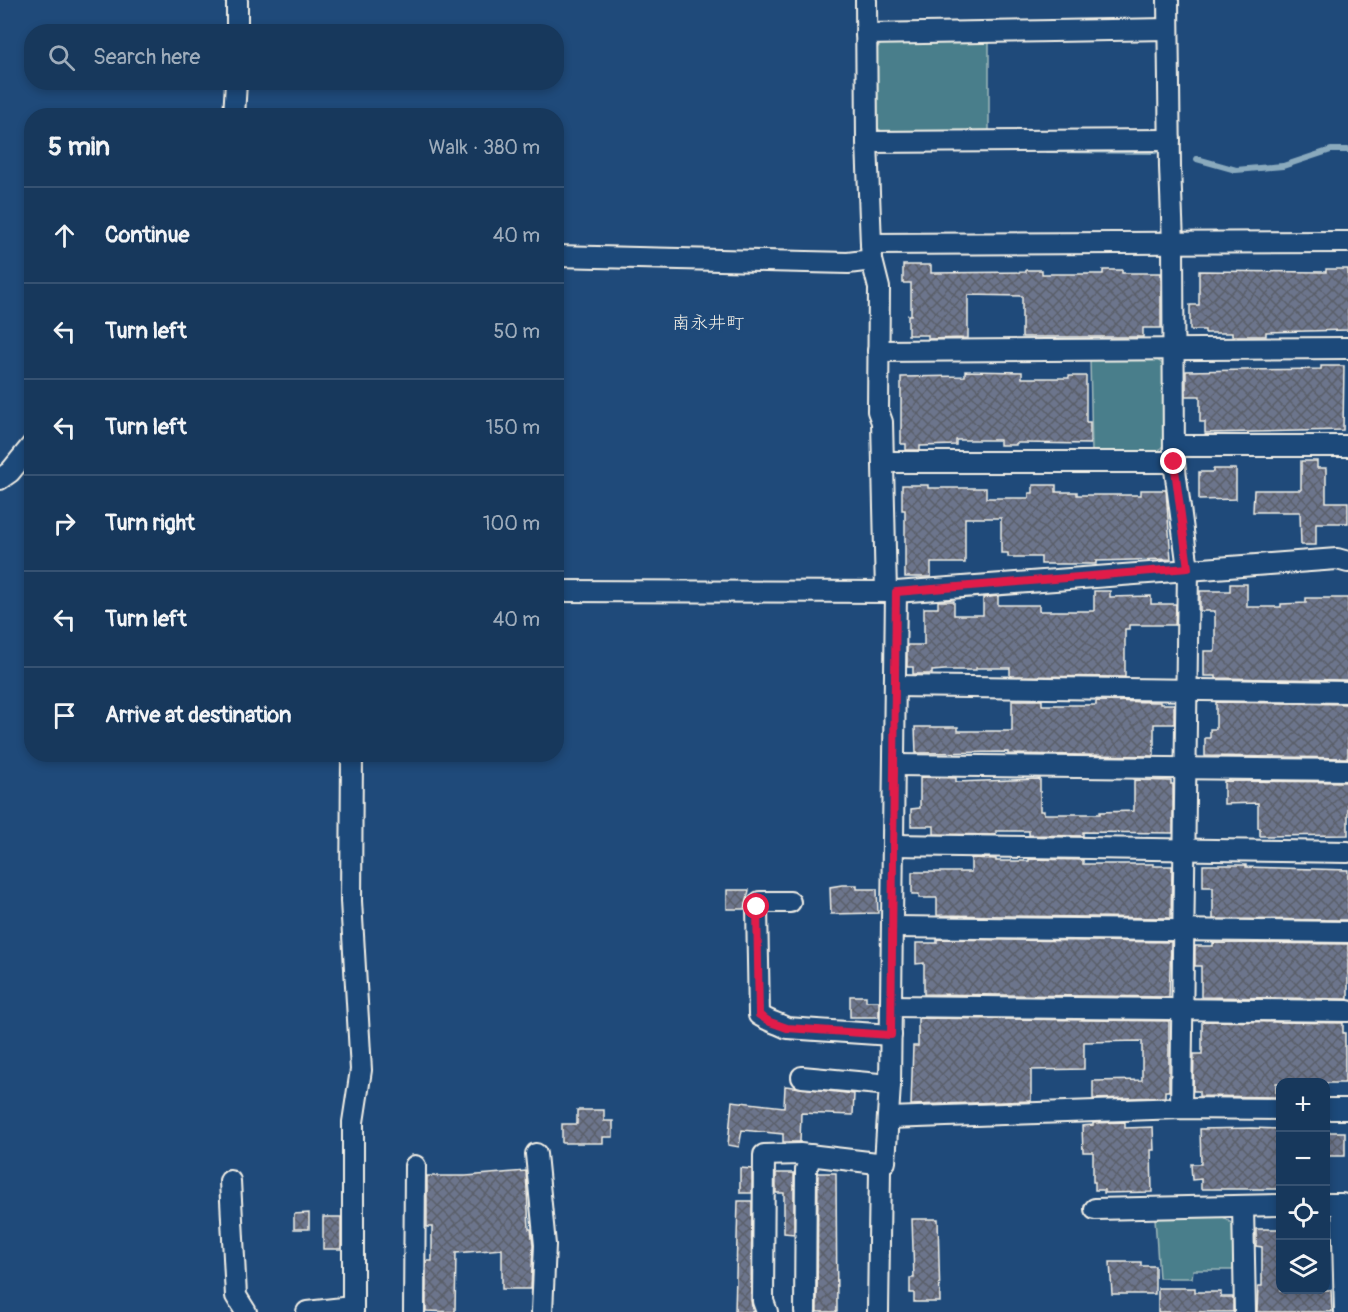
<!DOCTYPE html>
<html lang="en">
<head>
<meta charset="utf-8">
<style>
	body { margin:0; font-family:Pangolin,"Klee One",sans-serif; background:#203f62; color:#f1f3f6 }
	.controls { position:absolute; right:18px; bottom:18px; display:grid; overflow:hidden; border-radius:12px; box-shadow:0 3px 9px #0003 }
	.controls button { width:54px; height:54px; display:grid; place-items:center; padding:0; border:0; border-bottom:2px solid #365272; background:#17385c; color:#f1f3f6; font:30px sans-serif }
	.stop { position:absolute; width:18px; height:18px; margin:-14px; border:4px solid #e11d48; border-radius:50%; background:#fff }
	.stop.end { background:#e11d48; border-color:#fff; box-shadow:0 2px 6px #0008 }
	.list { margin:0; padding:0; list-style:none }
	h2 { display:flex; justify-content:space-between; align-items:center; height:78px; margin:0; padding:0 24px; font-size:26px }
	h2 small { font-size:20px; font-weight:400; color:#9eacbb }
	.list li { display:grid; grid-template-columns:39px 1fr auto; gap:18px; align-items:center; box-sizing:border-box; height:96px; padding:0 24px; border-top:2px solid #365272 }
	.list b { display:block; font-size:22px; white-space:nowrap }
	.list em { font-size:20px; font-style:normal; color:#9eacbb }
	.icon { flex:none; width:33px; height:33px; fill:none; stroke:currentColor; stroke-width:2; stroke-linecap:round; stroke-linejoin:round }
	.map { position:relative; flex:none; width:1348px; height:1312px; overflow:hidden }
	.search { position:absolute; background:#17385c; box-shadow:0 3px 9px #0003; left:24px; top:24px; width:540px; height:66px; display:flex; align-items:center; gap:15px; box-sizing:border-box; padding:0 21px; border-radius:24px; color:#9eacbb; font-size:22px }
	.panel { position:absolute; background:#17385c; box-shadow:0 3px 9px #0003; left:24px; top:108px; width:540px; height:654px; border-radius:24px }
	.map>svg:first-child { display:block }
	.green { fill:#4a7e8b; stroke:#9fb8ba; stroke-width:1.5 }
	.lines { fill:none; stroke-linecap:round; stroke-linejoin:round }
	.stream { stroke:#8aaabd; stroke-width:6 }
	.building { fill:url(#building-cross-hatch); stroke:#f4f1e8; stroke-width:1.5 }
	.minor-casing { stroke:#f4f1e8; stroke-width:24 }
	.minor { stroke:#1f4a7a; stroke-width:20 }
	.route { stroke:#e11d48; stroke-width:8 }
	.labels { text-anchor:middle; stroke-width:6; stroke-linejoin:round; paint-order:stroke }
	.neighbourhood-label { font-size:18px; fill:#f4f1e8; stroke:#1f4a7a }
</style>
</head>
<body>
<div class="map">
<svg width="1348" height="1312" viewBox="0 0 1348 1312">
	<defs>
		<pattern id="building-cross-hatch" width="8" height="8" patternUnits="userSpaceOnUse" patternTransform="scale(1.5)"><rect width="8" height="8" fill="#6c758c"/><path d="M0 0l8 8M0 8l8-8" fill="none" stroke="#5a5e69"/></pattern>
	</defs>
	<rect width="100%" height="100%" fill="#1f4a7a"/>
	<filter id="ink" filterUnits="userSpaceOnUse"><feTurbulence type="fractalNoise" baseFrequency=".0167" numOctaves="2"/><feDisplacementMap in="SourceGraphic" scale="12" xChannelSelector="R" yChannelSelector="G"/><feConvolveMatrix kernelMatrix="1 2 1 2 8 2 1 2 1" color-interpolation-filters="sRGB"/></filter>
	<g filter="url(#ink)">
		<!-- green -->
		<g class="green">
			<path d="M989,41v92h-105l-9,-7 -1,-75 9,-9z"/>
			<path d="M1090,358h65l10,8 2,75 -11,13 -64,-1z"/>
			<path d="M1222,1216l13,10 -2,44h-40l-1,8h-33l-4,-60z"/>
		</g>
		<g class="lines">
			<!-- stream -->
			<g class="stream">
				<path d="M1047,150l108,1"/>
				<path d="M1197,159l39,11 47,-4 48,-16h17"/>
			</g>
		</g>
		<!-- building -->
		<g class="building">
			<path d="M903,265h28v8l95,-1v-2h16v4h61v-4h19v3h39v55h-18v9h-121v-41l-54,-1v43l-40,1v-4h-20v-20h3v-32h-8z"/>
			<path d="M1326,269h22v61l-82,2v4h-34v-3h-27v-3h-15v-25h9v-34l127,1z"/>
			<path d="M1321,366h23l-1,64 -138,3v-11h-5v-26h-14v-25l135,-2z"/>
			<path d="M965,371l57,1v6h47v-2h17v46h4v22l-68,-1h-6v2h-16v-5h-44v5l-36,1v4h-14v-6h-5v-67l64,-1z"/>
			<path d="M1301,461h16v7h9v34h22v21h-32v22h-15l-1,-33h-47l1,-22h47z"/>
			<path d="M1213,469h23v30l-37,1v-28h14z"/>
			<path d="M902,485h26v3h58v10h43v-5h4v-8h23v7h21v3h64v-5h25l5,69 -75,2v3h-55v-7h-33v-4h-7v-35h-36v45h-34v14h-26v-67h-3z"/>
			<path d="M1230,584h17v23h34v-3l25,-1v-5h42v82l-132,-2v-2h-12v-25h11v-40h-15v-20h30z"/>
			<path d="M1094,591h16v6l41,-1v8h25l-1,21h-46v4h-4v48l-115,-1v-8h-34v2h-31l-13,1v3h-19v-7h-6v-22h17v-37h14v-7h16v14h29v-17l15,-2v9h41v6h55z"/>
			<path d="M1012,700h30v5h54v-4l64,1v2h14v20h-20v32l-146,-2v-2l-92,1 -1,-26h43v4h54z"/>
			<path d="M1216,702l132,2v54l-143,-2v-18h5v-9h6z"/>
			<path d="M920,777l36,1v4l84,-3v32h4v3h56v-2l34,-1v-31l37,1v3h2v49l-90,-1v4l-54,-1v-4h-33v4l-62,-1v-8h-23v-17l9,-1z"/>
			<path d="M1224,781l124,1v53l-88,1v-8h-2v-25l-34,1z"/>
			<path d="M971,858l25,1v2h33v-2l54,1v4h70v2h19l-1,52 -234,-3v-17h-18v-4h-7v-22h59z"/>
			<path d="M1203,865h43v2l102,3v50l-135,-1v-32h-10z"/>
			<path d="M842,885h15v4h20l1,24 -47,1 -1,-27z"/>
			<path d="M727,890h22l-4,19h-18z"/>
			<path d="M937,939l234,3 -2,55 -245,-3v-31l-8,1v-21h21z"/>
			<path d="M1213,943l135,1v55l-147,-2v-31h-6v-20h18z"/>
			<path d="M850,996h16v5h13v16h-29z"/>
			<path d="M918,1018l251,3v70h-4v6l-72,2v-18l49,-1v-39l-58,1v27l-53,1v31l-120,4 2,-59h5z"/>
			<path d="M1202,1021l141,2v10h2v50h-69v14l-77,-1v-5h-6l1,-37h8z"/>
			<path d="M785,1086l69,8 -1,21 -52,-2 -1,29h-17v-8l-41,-4 -3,17 -11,-2 4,-44 52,6z"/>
			<path d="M577,1110h27v11h9v16h-10v6h-41v-19h15z"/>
			<path d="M1125,1122v6l28,-1 1,23h-3l1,42 -48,1v-3h-9v-8h-2v-30h-10l-1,-26 11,-1v-2z"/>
			<path d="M1252,1128l29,1v60h-80v-10l-9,1 -1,-16h10l-1,-35z"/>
			<rect x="1326" y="1132" width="19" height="24"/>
			<path d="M740,1168l12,1v24h-12z"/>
			<path d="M526,1171l3,58h2l2,16 -2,44h-29v-40l-46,4 -1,59 -29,-1v-50h6v-34h-5v-51h39z"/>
			<path d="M776,1173h18v61l-10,-1v-40h-8z"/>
			<path d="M818,1173h18l1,139h-20z"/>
			<path d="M738,1201h14l-1,100 2,11h-18z"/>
			<path d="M309,1213v16h-15v-15z"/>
			<rect x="323" y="1217" width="18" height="32"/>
			<path d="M912,1219h26l2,83h-26v-9h-4v-15h4z"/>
			<path d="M1256,1229h25v61h50l1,22h-75l1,-26h4v-39l-6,-1z"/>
			<path d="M1110,1262h31v4h14v28h-43z"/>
			<path d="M1158,1288h37v4h26v5h12v15h-75z"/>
		</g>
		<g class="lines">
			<defs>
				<g id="minor">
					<path d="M237,0v32"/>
					<path d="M866,0l1,142 4,102 1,16 7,28 -1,123 4,11 4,170"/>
					<path d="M1168,0l2,167 3,76 1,219 14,107 -7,539"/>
					<path d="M866,34l302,-5"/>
					<path d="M234,116l2,-34"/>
					<path d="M867,142l303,-2"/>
					<path d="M871,244l477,-2"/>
					<path d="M556,256l292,7 24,-3"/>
					<path d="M878,351l470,-3"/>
					<path d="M1175,446h173"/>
					<path d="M883,462h291"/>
					<path d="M0,479l10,-7 22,-27"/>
					<path d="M556,591l340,1 441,-33 11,3"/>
					<path d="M895,686l453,6"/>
					<path d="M352,754l-1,147 10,169 -8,52v190"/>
					<path d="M895,765l453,5"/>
					<path d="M894,845l454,7"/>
					<path d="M790,902h-30l-3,5 2,108c9,6 18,8 28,13l104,7"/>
					<path d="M893,927l455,5"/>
					<path d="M891,1006l457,5"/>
					<path d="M802,1077l88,8"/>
					<path d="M1326,1109h22"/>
					<path d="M889,1118l292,-10 99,1"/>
					<path d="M536,1154l9,91 -3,67"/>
					<path d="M230,1181l6,115 10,16"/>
					<path d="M1326,1204h16l3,108"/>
					<path d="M1243,1206l2,106"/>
					<path d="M1095,1209l185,-4"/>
					<path d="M307,1312l45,-5"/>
					<path d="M414,1312l1,-146"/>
					<path d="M767,1312l-4,-11 1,-146 36,-1 77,9"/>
					<path d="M805,1312l1,-142 5,-15"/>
					<path d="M878,1312l2,-142 -3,-7 8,-1 5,-77 6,-493"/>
				</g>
			</defs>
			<!-- minor casing -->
			<use href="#minor" class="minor-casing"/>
			<!-- minor -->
			<use href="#minor" class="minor"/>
		</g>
	</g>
	<g class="lines" filter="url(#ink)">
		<!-- route -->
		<path class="route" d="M757,907l2,108 11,7 17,6 104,7 5,-443 292,-24 -14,-106"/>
	</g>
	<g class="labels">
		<!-- neighbourhood labels -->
		<g class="neighbourhood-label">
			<text x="708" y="329">南永井町</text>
		</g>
	</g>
</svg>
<div class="controls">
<button>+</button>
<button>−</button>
<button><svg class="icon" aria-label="locate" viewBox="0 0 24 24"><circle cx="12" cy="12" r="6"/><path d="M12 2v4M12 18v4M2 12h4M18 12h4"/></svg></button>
<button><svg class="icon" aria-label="layers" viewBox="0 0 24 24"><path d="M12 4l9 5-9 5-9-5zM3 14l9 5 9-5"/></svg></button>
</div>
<div class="stop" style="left:757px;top:907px"></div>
<div class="stop end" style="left:1174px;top:462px"></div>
<div class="search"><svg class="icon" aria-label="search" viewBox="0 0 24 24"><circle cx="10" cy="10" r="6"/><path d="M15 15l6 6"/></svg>Search here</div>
<section class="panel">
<h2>5 min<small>Walk · 380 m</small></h2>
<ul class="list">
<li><svg class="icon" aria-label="ahead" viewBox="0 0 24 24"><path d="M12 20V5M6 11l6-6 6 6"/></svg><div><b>Continue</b></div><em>40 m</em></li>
<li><svg class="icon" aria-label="left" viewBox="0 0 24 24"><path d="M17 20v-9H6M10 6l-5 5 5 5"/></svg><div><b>Turn left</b></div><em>50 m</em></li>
<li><svg class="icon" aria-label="left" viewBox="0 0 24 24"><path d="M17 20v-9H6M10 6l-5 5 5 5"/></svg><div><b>Turn left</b></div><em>150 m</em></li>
<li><svg class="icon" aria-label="right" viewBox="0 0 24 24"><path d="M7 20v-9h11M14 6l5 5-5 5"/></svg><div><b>Turn right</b></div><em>100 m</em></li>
<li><svg class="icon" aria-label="left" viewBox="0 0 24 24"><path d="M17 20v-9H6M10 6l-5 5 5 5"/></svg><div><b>Turn left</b></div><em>40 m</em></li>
<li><svg class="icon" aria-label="arrive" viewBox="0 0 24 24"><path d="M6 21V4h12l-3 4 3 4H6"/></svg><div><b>Arrive at destination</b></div></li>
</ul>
</section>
</div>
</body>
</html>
